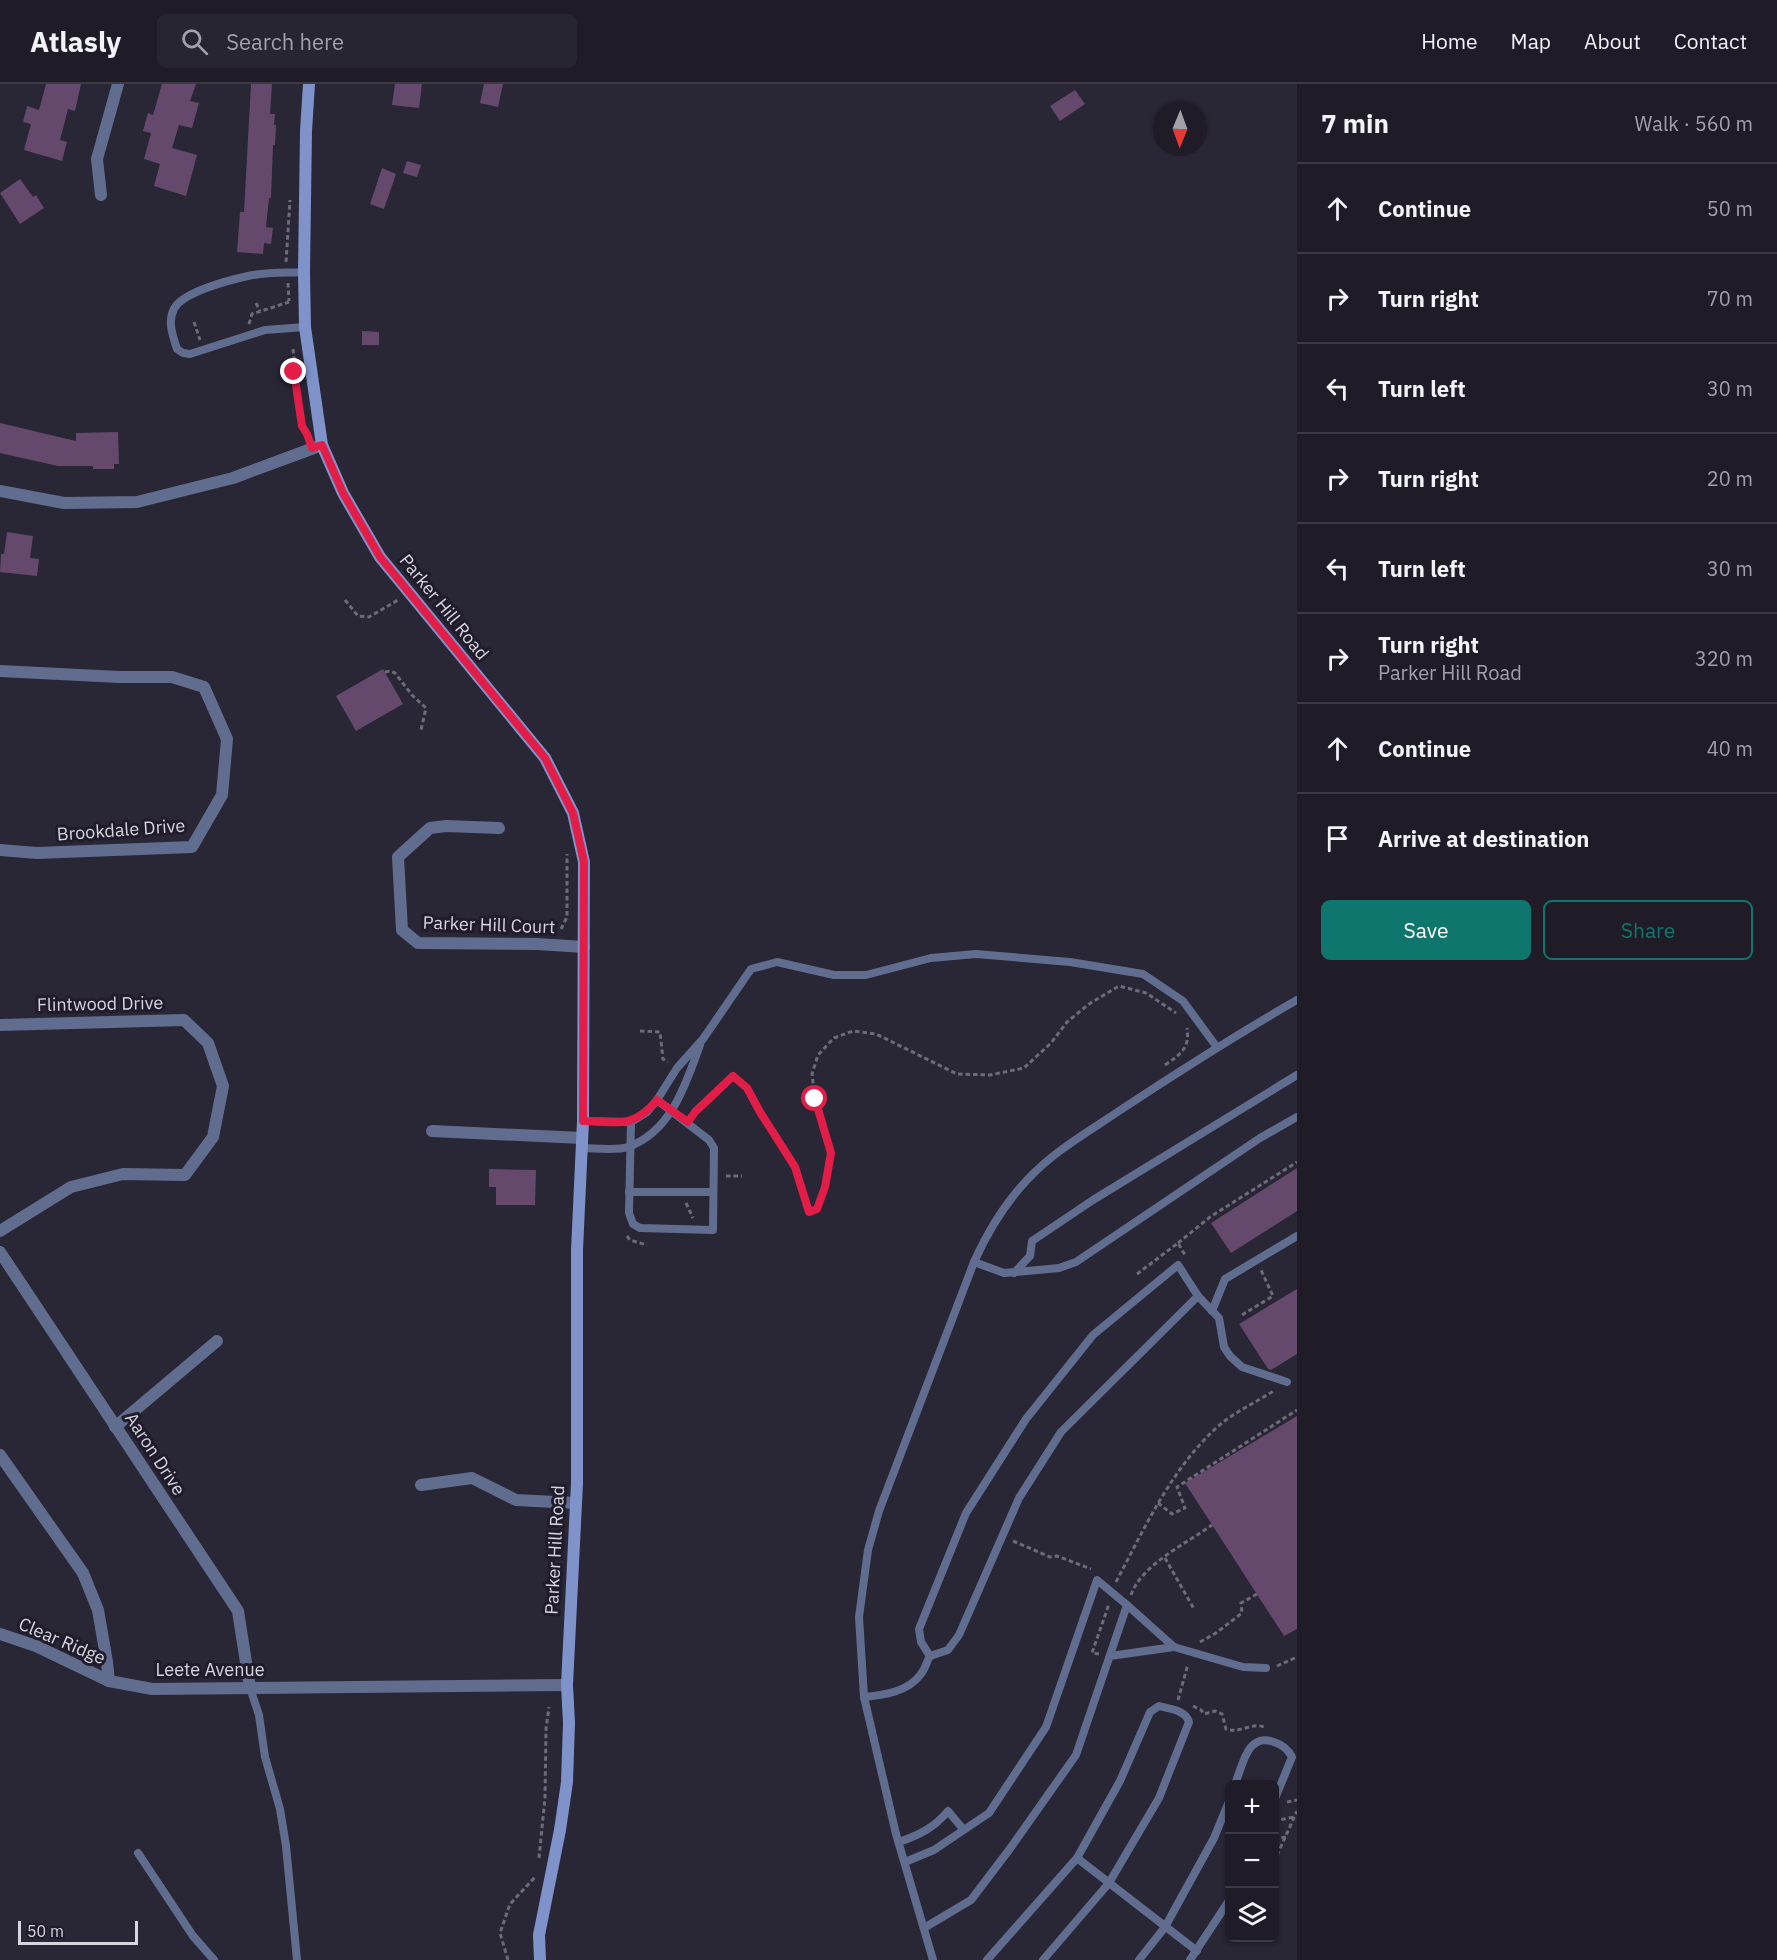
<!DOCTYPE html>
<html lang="en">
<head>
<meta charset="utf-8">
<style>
	body { margin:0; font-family:"IBM Plex Sans",sans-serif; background:#272530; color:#f1f3f6 }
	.controls { position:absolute; right:18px; bottom:18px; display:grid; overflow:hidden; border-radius:9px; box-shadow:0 2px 4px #0004 }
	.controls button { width:54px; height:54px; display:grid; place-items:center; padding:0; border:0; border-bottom:2px solid #3c3a45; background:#1f1c28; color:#f1f3f6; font:30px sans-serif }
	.compass { position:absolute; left:1153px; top:18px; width:54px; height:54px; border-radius:50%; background:#1f1c28; box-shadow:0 2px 4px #0004; rotate:181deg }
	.scale { position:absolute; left:18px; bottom:15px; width:120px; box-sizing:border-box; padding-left:6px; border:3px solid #d7d5e0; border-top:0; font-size:16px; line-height:21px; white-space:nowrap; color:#d7d5e0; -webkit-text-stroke:4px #201c2c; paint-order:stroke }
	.stop { position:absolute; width:18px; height:18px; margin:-14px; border:4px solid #e11d48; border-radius:50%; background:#fff }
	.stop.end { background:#e11d48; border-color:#fff; box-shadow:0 2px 6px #0008 }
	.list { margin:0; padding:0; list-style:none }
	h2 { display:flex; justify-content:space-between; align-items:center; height:78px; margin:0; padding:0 24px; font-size:26px }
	h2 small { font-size:20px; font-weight:400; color:#a1a1a8 }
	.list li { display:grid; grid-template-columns:39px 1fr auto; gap:18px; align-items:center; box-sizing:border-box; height:90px; padding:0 24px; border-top:2px solid #3c3a45 }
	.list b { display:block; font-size:22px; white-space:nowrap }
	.list p { margin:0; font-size:20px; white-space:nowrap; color:#a1a1a8 }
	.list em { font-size:20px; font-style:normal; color:#a1a1a8 }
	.actions { display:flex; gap:12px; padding:18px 24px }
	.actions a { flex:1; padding:14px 0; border:2px solid #0f766e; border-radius:9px; text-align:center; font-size:21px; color:#0f766e }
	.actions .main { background:#0f766e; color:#fff }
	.icon { flex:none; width:33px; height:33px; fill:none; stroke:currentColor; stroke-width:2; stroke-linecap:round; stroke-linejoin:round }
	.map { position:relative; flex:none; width:1297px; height:1876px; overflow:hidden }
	header { display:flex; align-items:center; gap:36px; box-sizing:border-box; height:84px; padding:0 30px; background:#1f1c28; border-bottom:2px solid #3c3a45 }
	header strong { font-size:28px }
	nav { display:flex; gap:33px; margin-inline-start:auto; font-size:21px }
	.search { width:420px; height:54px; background:#272530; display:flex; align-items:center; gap:15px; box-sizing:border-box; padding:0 21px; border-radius:9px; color:#a1a1a8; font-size:22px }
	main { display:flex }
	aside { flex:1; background:#1f1c28 }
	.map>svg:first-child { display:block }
	.building { fill:#65496d }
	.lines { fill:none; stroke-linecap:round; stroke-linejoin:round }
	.path { stroke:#6d6b79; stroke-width:3; stroke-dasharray:4.5 3; stroke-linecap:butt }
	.lane { stroke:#606d8f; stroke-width:8 }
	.street { stroke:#606d8f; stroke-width:12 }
	.secondary { stroke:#7f92ca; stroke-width:12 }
	.route { stroke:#e11d48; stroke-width:8 }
	.labels { text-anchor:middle; stroke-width:6; stroke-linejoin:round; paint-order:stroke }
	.street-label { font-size:18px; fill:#d7d5e0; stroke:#201c2c }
</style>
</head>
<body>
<header>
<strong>Atlasly</strong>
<div class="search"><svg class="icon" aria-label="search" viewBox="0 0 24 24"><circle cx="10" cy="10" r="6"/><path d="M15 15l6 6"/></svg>Search here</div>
<nav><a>Home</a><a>Map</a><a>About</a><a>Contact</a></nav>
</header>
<main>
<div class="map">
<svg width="1297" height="1876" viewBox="0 0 1297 1876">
	<rect width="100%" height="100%" fill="#292636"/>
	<!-- building -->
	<g class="building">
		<path d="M46,0h35l-6,27 -7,-2 -8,31 7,2 -5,19 -38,-11 7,-26 -8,-2 4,-16 12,4z"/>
		<path d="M162,0h34l-6,17 9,2 -7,25 -13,-3 -7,23 25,7 -11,41 -32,-10 6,-22 -16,-5 7,-26 -8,-2 5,-18 5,2z"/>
		<path d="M251,0h21l-2,30h5l-1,11h2l-1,20h-2l-2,53h-2l-3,29 7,1 -2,16 -7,-1 -1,11 -26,-2 3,-40h4z"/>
		<path d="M395,0h27l-3,24 -27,-3z"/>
		<path d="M484,0h19l-5,23 -18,-4z"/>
		<path d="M1075,6l10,14 -25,17 -10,-15z"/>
		<path d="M407,77l14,4 -4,12 -14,-4z"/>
		<path d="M382,84l14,6 -12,35 -14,-5z"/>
		<path d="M20,95l13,18 3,-2 8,13 -24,16 -20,-31z"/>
		<path d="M362,247l17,1v13h-17z"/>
		<path d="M0,339l76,18v-8l42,-1 1,32h-5v5h-21v-3h-35l-58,-13z"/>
		<path d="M7,448l26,4 -3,22 9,1 -2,17 -37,-4 1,-18h3z"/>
		<path d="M383,585l20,35 -47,27 -20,-35z"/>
		<path d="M1297,1084v43l-66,42 -20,-30z"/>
		<path d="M489,1085l47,1 -1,35h-39v-18h-7z"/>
		<path d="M1297,1205v65l-26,16 -3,-1 -29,-45z"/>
		<path d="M1297,1332v213l-13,7 -99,-153z"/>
	</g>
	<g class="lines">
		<!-- path -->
		<g class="path">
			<path d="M286,178l4,-62"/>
			<path d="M288,199l1,18"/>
			<path d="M256,219l4,8"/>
			<path d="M194,238l6,18"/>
			<path d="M249,240l3,-10 37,-12"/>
			<path d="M293,265l9,77 3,5"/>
			<path d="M345,516l13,16 11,1 29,-17"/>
			<path d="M385,588l5,-1 5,2 17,22 14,13 -5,22"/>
			<path d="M561,845l6,-12v-63"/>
			<path d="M640,947l20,1 3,27 5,3"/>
			<path d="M1165,981c16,-11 25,-17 22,-37"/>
			<path d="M693,1031l40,-39 14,12 13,24 35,55 14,45 8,-3 8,-22 6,-34 -16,-54 -3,-25 6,-19 16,-17 19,-7 23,3 81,40 33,1 34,-7 27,-25 16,-21 22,-18 30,-18 27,7 30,20"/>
			<path d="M726,1092h16"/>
			<path d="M686,1119l7,15"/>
			<path d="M627,1152l3,4 17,5"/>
			<path d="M1178,1159l32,-26 87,-55"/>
			<path d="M1137,1190l41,-31 7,12"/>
			<path d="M1242,1231l31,-19 -12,-26"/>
			<path d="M1158,1419l14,11 13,-6 -8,-21 120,-77"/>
			<path d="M1013,1457l37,16 7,-1 34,13"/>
			<path d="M1165,1474l29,51"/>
			<path d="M1116,1498c28,-53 54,-110 97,-151 17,-17 42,-28 62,-41"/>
			<path d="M1131,1511c10,-30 56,-52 81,-70"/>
			<path d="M1200,1558l16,-9 26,-20 -1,-10 16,-9"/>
			<path d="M1099,1570l-7,-1 17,-49"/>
			<path d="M1277,1582l20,-9"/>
			<path d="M1178,1616l10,-36"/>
			<path d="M1193,1622l8,4 3,4 11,-3 7,3 4,15c14,5 25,-7 38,-2"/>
			<path d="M1287,1718l10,-2"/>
			<path d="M1274,1737l20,-4"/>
			<path d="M1274,1755l12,-2"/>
			<path d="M539,1774l6,-60 1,-69 3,-22"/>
			<path d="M1274,1778l23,-51"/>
			<path d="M508,1876l-8,-27 10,-29 26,-28"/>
		</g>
		<!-- lane -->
		<g class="lane">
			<path d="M304,188c-18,1 -38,0 -56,4 -18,4 -66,16 -74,33 -7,13 -1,27 3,40l6,4 7,1 75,-24 40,-3"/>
			<path d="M583,1037l48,1 16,-10 10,-12 20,-32 26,-29 48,-70 26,-7 57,13h32l65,-17 45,-4 94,8 73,12 40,27 33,45"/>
			<path d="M631,1038l-2,91 4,11 7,4 73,2 1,-82 -5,-8 -52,-40"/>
			<path d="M581,1064c12,0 36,3 47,-1 43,-15 58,-63 72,-102"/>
			<path d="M629,1108h84"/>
			<path d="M974,1178l30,11 55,-5 17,-6 184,-124 37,-21"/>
			<path d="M1014,1189l16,-17 2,-15 61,-41 204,-125"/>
			<path d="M1198,1212l21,22 5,29 6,9 12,11 45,15"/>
			<path d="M1212,1227l13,-32 72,-43"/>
			<path d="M1110,1572l64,-9"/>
			<path d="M250,1604l9,27 6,42 15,52 6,37 11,114"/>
			<path d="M864,1613c20,-2 44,-5 57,-23 4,-5 6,-13 9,-18l18,-6 11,-15 60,-137 42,-66 137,-136 -20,-31 -85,70 -67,84 -60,94 -47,116 2,13 9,14"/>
			<path d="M1235,1700c8,-19 12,-52 39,-42 9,3 14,7 18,15l-18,44"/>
			<path d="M899,1758c20,-7 35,-14 49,-31l15,18"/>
			<path d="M138,1769l55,83 21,24"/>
			<path d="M1077,1774l120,93"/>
			<path d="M905,1778l29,-12 55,-37 57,-86 51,-147 30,25"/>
			<path d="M924,1844l47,-28 38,-50 67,-95 51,-150 47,42 69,20 23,1"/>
			<path d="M933,1876l-37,-126 -32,-137 -5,-80 9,-67 11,-39 95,-249c14,-31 30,-58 54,-83 26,-28 60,-47 91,-68 59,-39 117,-76 178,-111"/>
			<path d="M987,1876l90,-102 43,-77 30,-69 9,-6c10,3 27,4 30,16l-30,76 -50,85 -66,77"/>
			<path d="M1139,1876l26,-33 49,-89 16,-39"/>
			<path d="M1190,1876l40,-61"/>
		</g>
		<!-- street -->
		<g class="street">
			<path d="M101,111l-4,-36 21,-75"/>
			<path d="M0,407l64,12 73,-1 96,-24 89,-33"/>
			<path d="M0,587l119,6h53l32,10 23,52 -5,56 -30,52 -155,6 -37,-3"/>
			<path d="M499,744l-53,-2 -16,2 -32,29 4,73 16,13 119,1 47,3"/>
			<path d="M0,941l184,-5 24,23 15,43 -10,51 -28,38 -62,-1 -52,13 -71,44"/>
			<path d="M432,1047l150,7"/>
			<path d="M0,1168l238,359 12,77"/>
			<path d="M115,1343l102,-86"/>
			<path d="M0,1371l83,118 15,37 9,52 2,19 43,8 415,-4"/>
			<path d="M421,1401l51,-7 44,22 59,3"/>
			<path d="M0,1550l36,12 73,35"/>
		</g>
		<!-- secondary -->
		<path class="secondary" d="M309,0l-3,47 -2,141 1,55 17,118 21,48 37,64 165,201 28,55 11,49 -1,259 -6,129v233l-10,202 2,38 -2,59 -7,48 -21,105 1,25"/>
	</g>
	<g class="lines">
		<!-- route -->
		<path class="route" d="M294,288l8,54 5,8 5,14 10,-3 21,48 37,64 165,201 28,55 11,49 -1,259c34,1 50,8 74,-21l31,22 7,-10 38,-36 14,12 13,24 35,55 14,45 8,-3 8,-22 6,-34 -16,-54"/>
	</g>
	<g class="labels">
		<!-- street labels -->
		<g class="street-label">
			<text transform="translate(444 523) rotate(51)" y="6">Parker Hill Road</text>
			<text transform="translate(121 746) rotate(-4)" y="6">Brookdale Drive</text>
			<text transform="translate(489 841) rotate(2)" y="6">Parker Hill Court</text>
			<text transform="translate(100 920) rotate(-1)" y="6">Flintwood Drive</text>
			<text transform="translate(155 1370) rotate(57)" y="6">Aaron Drive</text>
			<text transform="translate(555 1466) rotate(-87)" y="6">Parker Hill Road</text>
			<text transform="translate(62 1557) rotate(23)" y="6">Clear Ridge</text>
			<text x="210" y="1592">Leete Avenue</text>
		</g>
	</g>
</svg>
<div class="controls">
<button>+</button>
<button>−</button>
<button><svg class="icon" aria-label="layers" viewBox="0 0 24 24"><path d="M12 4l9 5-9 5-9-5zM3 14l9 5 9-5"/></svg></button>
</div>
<svg class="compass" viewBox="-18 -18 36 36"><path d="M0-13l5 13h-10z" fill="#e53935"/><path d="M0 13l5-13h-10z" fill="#a1a1a8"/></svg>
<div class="scale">50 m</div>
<div class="stop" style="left:815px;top:1015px"></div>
<div class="stop end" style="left:294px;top:288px"></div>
</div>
<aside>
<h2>7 min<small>Walk · 560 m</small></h2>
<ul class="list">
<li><svg class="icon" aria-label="ahead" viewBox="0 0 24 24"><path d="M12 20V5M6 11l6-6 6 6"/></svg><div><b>Continue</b></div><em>50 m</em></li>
<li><svg class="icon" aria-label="right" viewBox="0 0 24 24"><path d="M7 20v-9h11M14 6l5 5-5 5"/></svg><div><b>Turn right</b></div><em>70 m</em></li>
<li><svg class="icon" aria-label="left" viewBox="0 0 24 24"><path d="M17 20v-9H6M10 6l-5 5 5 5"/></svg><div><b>Turn left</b></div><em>30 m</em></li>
<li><svg class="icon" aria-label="right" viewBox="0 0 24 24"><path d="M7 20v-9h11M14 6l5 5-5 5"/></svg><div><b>Turn right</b></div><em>20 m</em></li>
<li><svg class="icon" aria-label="left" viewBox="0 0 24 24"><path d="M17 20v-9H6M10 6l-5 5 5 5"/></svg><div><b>Turn left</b></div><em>30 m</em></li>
<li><svg class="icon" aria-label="right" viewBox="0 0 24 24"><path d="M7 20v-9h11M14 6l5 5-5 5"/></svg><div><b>Turn right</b><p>Parker Hill Road</p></div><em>320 m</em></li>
<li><svg class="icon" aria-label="ahead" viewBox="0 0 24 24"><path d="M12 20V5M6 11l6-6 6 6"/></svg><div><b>Continue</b></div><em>40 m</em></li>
<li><svg class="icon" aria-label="arrive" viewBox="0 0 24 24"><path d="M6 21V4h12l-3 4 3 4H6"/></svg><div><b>Arrive at destination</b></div></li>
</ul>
<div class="actions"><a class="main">Save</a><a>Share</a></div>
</aside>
</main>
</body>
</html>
